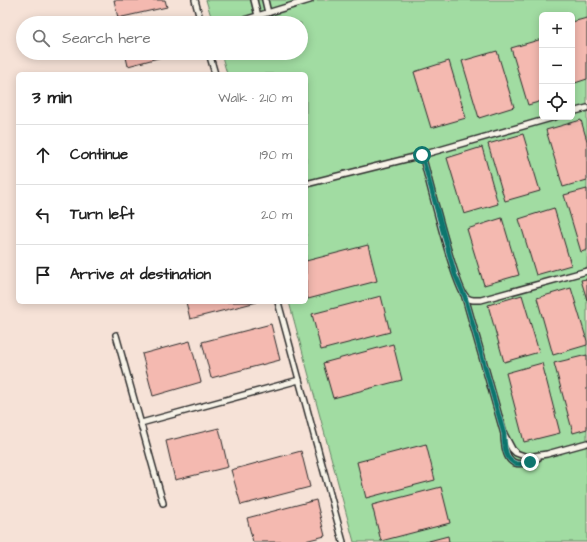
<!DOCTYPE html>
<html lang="en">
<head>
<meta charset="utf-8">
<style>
	body { margin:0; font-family:"Architects Daughter",sans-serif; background:#f6f6f6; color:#222 }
	.controls { position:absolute; right:12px; top:12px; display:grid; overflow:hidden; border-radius:6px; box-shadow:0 2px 10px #0003 }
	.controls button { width:36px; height:36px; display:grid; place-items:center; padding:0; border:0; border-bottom:1px solid #e0e0e0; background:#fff; color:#222; font:20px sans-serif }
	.stop { position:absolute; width:12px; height:12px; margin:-9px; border:3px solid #0f766e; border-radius:50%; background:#fff }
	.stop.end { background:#0f766e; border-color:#fff; box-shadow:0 1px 4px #0008 }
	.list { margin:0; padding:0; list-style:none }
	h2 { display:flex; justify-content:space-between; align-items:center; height:52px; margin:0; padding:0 16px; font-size:17px }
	h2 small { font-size:13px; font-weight:400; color:#767676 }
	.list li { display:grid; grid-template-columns:26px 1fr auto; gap:12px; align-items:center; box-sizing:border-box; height:60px; padding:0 16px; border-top:1px solid #e0e0e0 }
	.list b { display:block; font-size:15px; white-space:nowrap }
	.list em { font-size:13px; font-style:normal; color:#767676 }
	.icon { flex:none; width:22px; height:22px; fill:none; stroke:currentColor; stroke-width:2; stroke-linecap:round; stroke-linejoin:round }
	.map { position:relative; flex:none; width:587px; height:542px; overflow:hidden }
	.search { position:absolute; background:#fff; box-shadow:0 2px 10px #0003; left:16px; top:16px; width:292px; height:44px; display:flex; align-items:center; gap:10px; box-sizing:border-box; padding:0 14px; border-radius:22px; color:#767676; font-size:15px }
	.panel { position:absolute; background:#fff; box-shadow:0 2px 10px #0003; left:16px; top:72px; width:292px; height:232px; border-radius:6px }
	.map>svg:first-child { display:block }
	.green { fill:#a1dca2; stroke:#668466; fill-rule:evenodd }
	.building { fill:#f4b9b0; stroke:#2b2b2b }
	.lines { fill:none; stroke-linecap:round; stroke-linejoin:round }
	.lane-casing { stroke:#2b2b2b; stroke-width:8 }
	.lane { stroke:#f7f3e8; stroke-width:5 }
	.route { stroke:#0f766e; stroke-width:5 }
</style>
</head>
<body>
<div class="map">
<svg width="587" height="542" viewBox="0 0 587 542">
	<rect width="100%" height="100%" fill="#f6e2d7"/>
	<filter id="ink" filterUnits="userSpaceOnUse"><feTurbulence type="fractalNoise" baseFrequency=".025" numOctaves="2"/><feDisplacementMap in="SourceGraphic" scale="8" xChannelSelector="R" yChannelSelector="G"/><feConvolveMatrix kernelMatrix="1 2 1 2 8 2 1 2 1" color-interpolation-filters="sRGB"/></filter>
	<g filter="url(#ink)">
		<!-- green -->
		<path class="green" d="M206,0h381v542h-233l-65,-240h17v-228h-79l-6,-21h80v-30h-88zM542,15h30v102h-30z"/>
		<!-- building -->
		<g class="building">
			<path d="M114,0h51l2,7 -49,11z"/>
			<path d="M587,18v61l-12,4 -3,-12v-49z"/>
			<path d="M542,39v62l-14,4 -17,-57z"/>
			<path d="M497,51l17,56 -35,11 -17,-57z"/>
			<path d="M125,53h52l-49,13z"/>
			<path d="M449,61l17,57 -35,10 -17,-56z"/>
			<path d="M581,120l6,21v39l-24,7 -17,-57z"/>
			<path d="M523,134l17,57 -35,10 -17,-57z"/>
			<path d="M482,147l16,57 -34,10 -17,-56z"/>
			<path d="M587,189v61l-6,2 -17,-57z"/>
			<path d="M554,208l17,57 -35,10 -17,-56z"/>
			<path d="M502,218l17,57 -35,10 -17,-56z"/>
			<path d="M368,245l9,36 -69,18 -2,-8v-30z"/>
			<path d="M587,279v21l-6,-20z"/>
			<path d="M571,288l16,53v4l-34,10 -16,-57z"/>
			<path d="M522,295l17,57 -35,10 -16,-57z"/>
			<path d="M381,296l9,36 -69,18 -9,-36z"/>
			<path d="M186,302h71l-67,17z"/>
			<path d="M271,324l9,36 -69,18 -9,-36z"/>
			<path d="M190,341l11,41 -48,14 -11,-42z"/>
			<path d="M393,344l9,36 -69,18 -10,-35z"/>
			<path d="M587,355v74l-14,4 -19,-70z"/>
			<path d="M542,363l18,70 -36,9 -18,-69z"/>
			<path d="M219,428l9,39 -53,13 -9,-39z"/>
			<path d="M426,444l9,36 -69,18 -9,-36z"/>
			<path d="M301,451l9,36 -69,18 -10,-35z"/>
			<path d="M441,487l9,36 -69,18 -9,-36z"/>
			<path d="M316,500l9,36 -24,6h-48l-6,-24z"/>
			<path d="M448,536l1,6h-24z"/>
		</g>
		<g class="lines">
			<defs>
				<g id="lane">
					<path d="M195,0l6,23"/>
					<path d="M254,0l4,16"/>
					<path d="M265,0l3,13"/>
					<path d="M234,23l76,-23"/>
					<path d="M209,53l6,21"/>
					<path d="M572,112l15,-4"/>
					<path d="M422,155c6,21 33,133 44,142 4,4 9,3 15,3l106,-29"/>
					<path d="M306,184l116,-29 133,-38"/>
					<path d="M465,297l39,137 8,15 4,4 11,4 20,-3 40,-11"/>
					<path d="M278,302l65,240"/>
					<path d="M116,335l47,168"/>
					<path d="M141,423l158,-43"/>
					<path d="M504,435c1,26 8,36 34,23"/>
				</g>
			</defs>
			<!-- lane casing -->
			<use href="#lane" class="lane-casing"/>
			<!-- lane -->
			<use href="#lane" class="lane"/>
		</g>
	</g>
	<g class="lines" filter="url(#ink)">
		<!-- route -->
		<path class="route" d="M422,155l33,120 10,22 39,137c0,18 3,36 26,28"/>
	</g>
</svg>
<div class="controls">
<button>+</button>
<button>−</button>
<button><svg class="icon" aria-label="locate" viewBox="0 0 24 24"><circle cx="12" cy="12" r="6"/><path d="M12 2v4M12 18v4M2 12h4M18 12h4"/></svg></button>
</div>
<div class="stop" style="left:422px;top:155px"></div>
<div class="stop end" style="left:530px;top:462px"></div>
<div class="search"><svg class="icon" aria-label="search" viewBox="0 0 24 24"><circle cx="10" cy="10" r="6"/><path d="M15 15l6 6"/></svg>Search here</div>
<section class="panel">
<h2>3 min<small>Walk · 210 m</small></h2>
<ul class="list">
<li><svg class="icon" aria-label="ahead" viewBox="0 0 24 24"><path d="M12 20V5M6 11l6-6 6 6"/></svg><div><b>Continue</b></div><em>190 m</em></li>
<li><svg class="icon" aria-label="left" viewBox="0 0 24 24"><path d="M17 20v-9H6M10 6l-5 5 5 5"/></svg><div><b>Turn left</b></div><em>20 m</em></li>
<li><svg class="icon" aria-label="arrive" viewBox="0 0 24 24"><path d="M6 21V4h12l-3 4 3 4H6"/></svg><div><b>Arrive at destination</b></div></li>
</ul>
</section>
</div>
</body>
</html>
